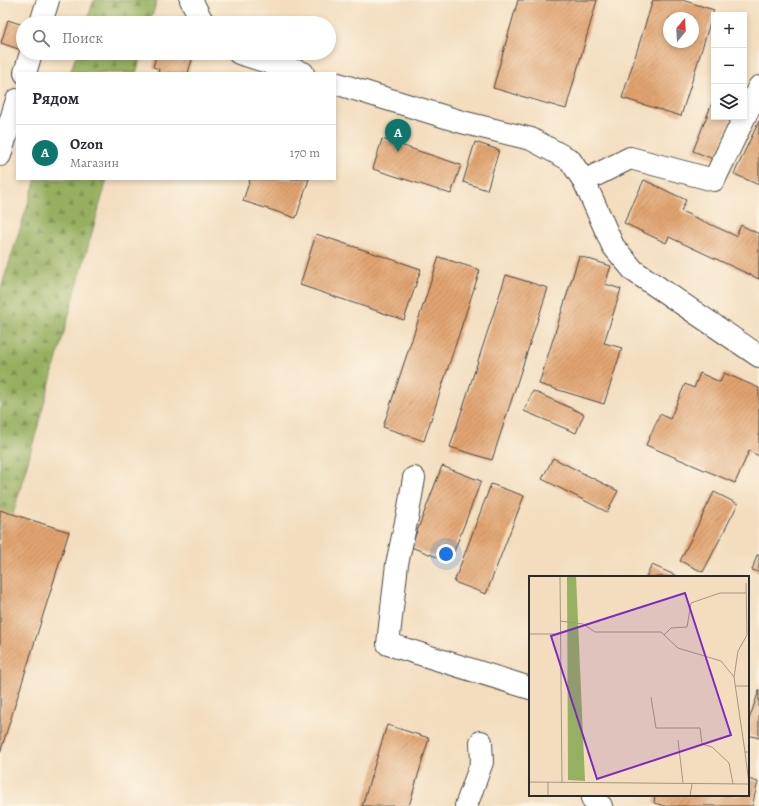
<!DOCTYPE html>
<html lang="ru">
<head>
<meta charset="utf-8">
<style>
	body { margin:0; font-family:Alegreya,serif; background:#f2f2f3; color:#2b2b33 }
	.controls { position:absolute; right:12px; top:12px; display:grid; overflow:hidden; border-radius:0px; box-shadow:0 2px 6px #0003 }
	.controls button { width:36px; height:36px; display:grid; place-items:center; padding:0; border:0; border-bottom:1px solid #e1e1e2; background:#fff; color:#2b2b33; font:20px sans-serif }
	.compass { position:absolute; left:663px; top:12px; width:36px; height:36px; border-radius:50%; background:#fff; box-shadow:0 2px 6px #0003; rotate:18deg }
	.you { position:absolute; left:446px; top:554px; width:14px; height:14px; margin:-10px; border:3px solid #fff; border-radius:50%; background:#1a73e8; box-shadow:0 0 0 6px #1a73e833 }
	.badge { display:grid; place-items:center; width:26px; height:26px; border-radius:50%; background:#0f766e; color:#fff; font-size:13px; font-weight:700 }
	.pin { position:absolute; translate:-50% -33px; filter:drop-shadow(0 1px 2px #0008) }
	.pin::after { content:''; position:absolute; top:21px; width:14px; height:12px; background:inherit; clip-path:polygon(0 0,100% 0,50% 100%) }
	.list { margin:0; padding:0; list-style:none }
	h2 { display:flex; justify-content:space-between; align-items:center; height:52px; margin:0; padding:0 16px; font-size:17px }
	h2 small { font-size:13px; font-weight:400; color:#7c7c81 }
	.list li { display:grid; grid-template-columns:26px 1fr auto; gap:12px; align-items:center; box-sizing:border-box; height:56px; padding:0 16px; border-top:1px solid #e1e1e2 }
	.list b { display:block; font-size:15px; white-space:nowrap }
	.list p { margin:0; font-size:13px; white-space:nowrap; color:#7c7c81 }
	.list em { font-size:13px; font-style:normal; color:#7c7c81 }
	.icon { flex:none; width:22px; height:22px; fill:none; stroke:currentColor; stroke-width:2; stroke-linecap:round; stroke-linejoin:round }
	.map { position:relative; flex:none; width:759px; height:806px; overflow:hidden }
	.search { position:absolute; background:#fff; box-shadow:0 2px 6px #0003; left:16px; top:16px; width:320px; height:44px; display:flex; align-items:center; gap:10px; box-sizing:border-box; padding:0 14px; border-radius:22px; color:#7c7c81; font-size:15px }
	.panel { position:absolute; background:#fff; box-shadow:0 2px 6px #0003; left:16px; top:72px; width:320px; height:108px; border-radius:0px }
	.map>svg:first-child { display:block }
	.forest { fill:url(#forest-firs); stroke:#606e46 }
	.building { fill:url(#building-hatch); fill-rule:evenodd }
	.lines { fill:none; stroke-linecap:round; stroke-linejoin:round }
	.minor-casing { stroke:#494641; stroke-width:24 }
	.minor { stroke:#fff; stroke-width:22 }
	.inset-road { fill:none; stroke:#a39683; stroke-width:1 }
	.view { fill:#7b2cbf; fill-opacity:0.15; stroke:#7b2cbf; stroke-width:2 }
	.inset-edge { fill:none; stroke:#2b2b2b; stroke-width:2 }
</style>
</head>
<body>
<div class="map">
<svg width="759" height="806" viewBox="0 0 759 806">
	<defs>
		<pattern id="forest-firs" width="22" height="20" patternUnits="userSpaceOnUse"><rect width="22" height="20" fill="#96b061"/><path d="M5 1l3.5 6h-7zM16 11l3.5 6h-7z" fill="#7b8f50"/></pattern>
		<pattern id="building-hatch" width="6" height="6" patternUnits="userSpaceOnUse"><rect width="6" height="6" fill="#e2a471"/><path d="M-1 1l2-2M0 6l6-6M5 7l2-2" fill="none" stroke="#b7865d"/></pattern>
	</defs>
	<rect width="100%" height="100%" fill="#fcf5e5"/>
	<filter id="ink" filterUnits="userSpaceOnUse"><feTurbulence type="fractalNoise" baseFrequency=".025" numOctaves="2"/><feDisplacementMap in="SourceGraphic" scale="8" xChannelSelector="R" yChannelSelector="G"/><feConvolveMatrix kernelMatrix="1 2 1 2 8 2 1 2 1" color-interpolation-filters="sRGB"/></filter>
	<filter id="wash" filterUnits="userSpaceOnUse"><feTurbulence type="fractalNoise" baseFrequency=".012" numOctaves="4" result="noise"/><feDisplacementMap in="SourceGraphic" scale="16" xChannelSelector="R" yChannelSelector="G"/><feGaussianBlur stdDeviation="0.9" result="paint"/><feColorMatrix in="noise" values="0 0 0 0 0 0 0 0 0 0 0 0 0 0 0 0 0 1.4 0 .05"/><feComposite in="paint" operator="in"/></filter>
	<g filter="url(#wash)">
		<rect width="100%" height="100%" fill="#f3ddbe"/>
		<!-- forest -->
		<g class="forest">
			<path d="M94,0h63l-7,23h-64z"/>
			<path d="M77,53h65l-6,20h-66z"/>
			<path d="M36,179h71l-107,382v-270z"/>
		</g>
		<g id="blocks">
			<!-- building -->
			<g class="building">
				<path d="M518,0h79l-31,109 -73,-21z"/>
				<path d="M653,0h29l32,10 -33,106 -59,-18zM669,18h24v24h-24z"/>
				<path d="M8,20l15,5v18l-2,7 -20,-7z"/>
				<path d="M157,53h37l-6,20h-30l1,-4 -6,-2z"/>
				<path d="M714,98v19h18l-16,43 -23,-9z"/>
				<path d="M759,121v64l-25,-11z"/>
				<path d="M382,139l79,26 -10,29 -78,-25z"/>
				<path d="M475,142l24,8 -12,40 -24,-8z"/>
				<path d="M250,179h59l-13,39 -53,-17z"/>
				<path d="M644,180l42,20 -5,11 55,25 5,-11 18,9v45l-90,-42 -3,6 -42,-20z"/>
				<path d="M316,234l105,35 -17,51 -104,-35z"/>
				<path d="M579,256l32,10 -6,18 16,5 -17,54 18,5 -18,56 -65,-20z"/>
				<path d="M439,257l41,13 -56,171 -41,-14z"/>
				<path d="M506,275l42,13 -56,172 -42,-13z"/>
				<path d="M700,373l20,9 4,-9 35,15v68l-10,-5 -14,32 -89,-38 14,-31 10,5 15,-35 9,4z"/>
				<path d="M533,391l51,23 -8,19 -52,-22z"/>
				<path d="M553,458l65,33 -11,21 -65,-33z"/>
				<path d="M442,466l39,15 -31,81 -39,-15z"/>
				<path d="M491,484l33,12 -38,98 -32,-12z"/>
				<path d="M714,492l24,12 -35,68 -23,-11z"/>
				<path d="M0,510l69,22 -69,221z"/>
				<path d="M757,555h2v17l-7,-2z"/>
				<path d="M652,565l27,12h-33z"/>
				<path d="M759,690v48l-11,-3v-12z"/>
				<path d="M387,725l42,13 -20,68h-47z"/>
				<path d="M748,779l10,3 -6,24h-87l-11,-3 1,-8h93z"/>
			</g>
		</g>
	</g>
	<g filter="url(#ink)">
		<use href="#blocks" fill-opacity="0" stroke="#494641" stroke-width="1"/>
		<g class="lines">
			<defs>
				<g id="minor">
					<path d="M191,0l10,19 3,4"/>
					<path d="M41,23l7,-23"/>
					<path d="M239,53l64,20"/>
					<path d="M25,73l6,-20"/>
					<path d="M335,83l127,39 69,17 39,21 14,21 29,65 21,25 125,85"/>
					<path d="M0,155l17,-55"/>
					<path d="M584,181l46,-23 84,22 45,-93"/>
					<path d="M414,478l-6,35 -11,51 -9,80 142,44"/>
					<path d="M594,795l-1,5 8,6"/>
					<path d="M466,806l16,-44 -1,-20"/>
				</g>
			</defs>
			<!-- minor casing -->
			<use href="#minor" class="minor-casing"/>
			<!-- minor -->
			<use href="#minor" class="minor"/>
		</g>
	</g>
	<!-- overview -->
	<g transform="translate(529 576)">
		<rect width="220" height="220" fill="#f3ddbe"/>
		<path d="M38,0h9l9,205 -17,-1z" fill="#96b061"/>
		<path class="inset-road" d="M31,0l2,207M31,45l23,3 12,8h66l17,16 43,13 13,16 11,75h4M0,58h30M135,59l7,-7 16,-1 4,-24 29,-10h26M205,101l4,-26 9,-16 -1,-52M207,110h13M122,121l5,31h44l2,16 10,3 17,16 4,21M149,164l5,43M216,176l4,32M0,206l220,2M19,220v-14M161,220l2,-12"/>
		<path class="view" d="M156,17l46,142 -134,44 -46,-143z"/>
		<rect width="220" height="220" class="inset-edge"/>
	</g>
</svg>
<div class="controls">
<button>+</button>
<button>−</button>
<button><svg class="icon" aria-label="layers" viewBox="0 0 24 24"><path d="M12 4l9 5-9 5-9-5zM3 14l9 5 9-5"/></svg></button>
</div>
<svg class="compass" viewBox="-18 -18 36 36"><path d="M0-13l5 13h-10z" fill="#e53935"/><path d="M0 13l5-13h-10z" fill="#7c7c81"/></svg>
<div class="you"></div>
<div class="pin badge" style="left:398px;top:152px">A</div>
<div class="search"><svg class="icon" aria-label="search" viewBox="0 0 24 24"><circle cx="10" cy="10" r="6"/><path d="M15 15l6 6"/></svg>Поиск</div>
<section class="panel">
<h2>Рядом<small></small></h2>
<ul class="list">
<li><span class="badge">A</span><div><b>Ozon</b><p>Магазин</p></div><em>170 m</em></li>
</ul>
</section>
</div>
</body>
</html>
